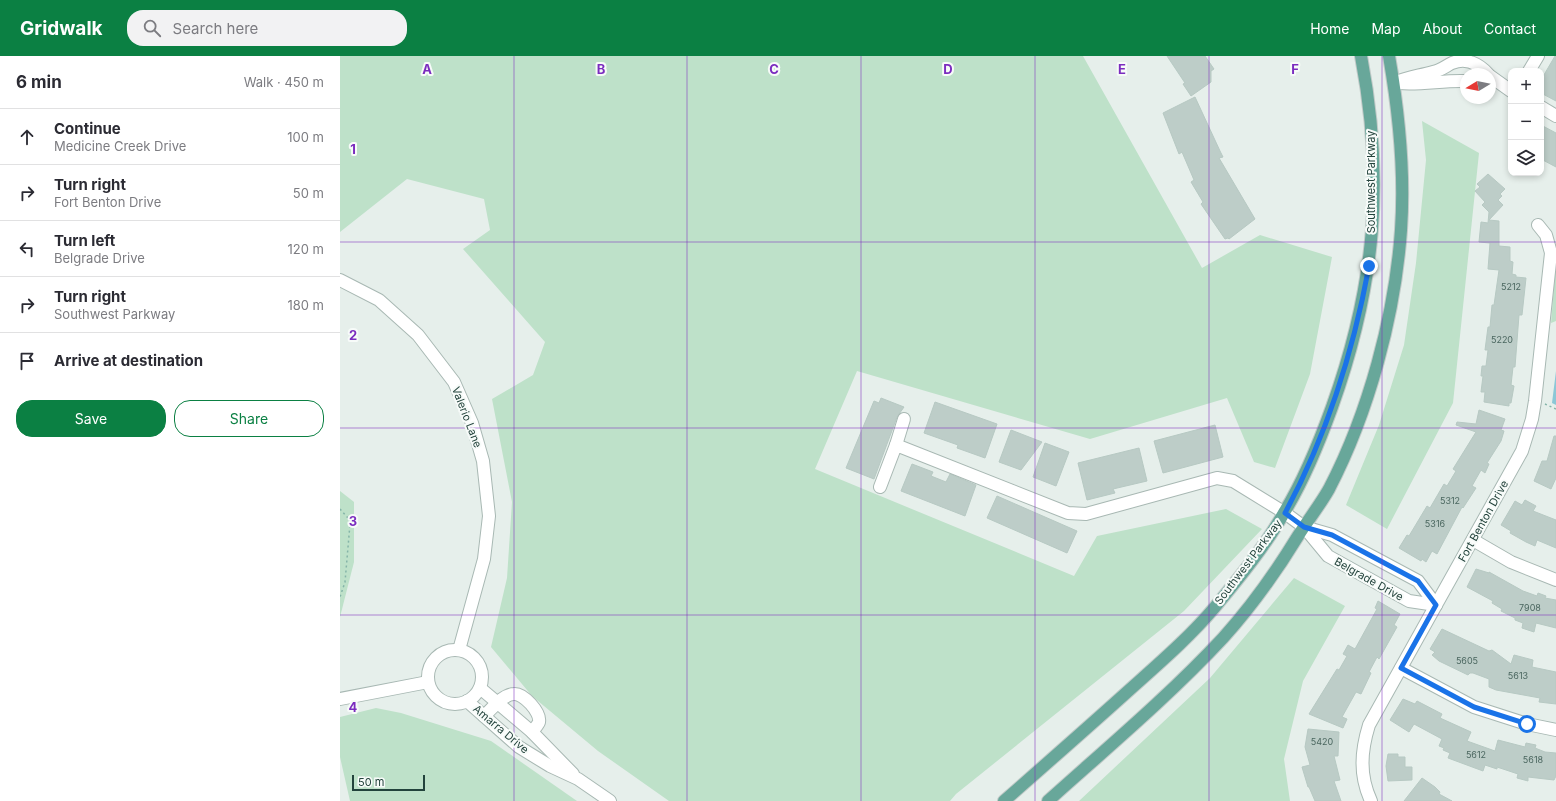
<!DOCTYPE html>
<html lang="en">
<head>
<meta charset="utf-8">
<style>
	body { margin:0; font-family:Inter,sans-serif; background:#f2f2f3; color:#2b2b33 }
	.controls { position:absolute; right:12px; top:12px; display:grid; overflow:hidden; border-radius:8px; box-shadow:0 2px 6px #0003 }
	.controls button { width:36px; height:36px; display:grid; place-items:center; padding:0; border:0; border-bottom:1px solid #e1e1e2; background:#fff; color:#2b2b33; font:20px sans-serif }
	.compass { position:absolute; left:1120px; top:12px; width:36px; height:36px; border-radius:50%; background:#fff; box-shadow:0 2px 6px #0003; rotate:260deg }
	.scale { position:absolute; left:12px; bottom:10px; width:73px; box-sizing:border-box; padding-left:4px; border:2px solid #23433c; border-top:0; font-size:11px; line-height:14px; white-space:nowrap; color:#23433c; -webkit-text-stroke:3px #f7fbf9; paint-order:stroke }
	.stop { position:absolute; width:12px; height:12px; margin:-9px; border:3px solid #1a73e8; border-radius:50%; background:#fff }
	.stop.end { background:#1a73e8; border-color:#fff; box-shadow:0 1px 4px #0008 }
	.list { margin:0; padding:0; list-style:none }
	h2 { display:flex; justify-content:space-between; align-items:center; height:52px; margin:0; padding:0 16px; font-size:17px }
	h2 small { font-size:13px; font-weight:400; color:#7c7c81 }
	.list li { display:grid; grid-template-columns:26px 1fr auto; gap:12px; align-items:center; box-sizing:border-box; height:56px; padding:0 16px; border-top:1px solid #e1e1e2 }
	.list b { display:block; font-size:15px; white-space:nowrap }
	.list p { margin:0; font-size:13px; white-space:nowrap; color:#7c7c81 }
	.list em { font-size:13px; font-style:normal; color:#7c7c81 }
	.actions { display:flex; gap:8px; padding:12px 16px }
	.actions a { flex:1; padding:9px 0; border:1px solid #0b8043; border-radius:16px; text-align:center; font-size:14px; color:#0b8043 }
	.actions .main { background:#0b8043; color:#fff }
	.icon { flex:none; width:22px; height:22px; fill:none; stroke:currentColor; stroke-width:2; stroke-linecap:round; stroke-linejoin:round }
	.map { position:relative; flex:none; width:1216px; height:745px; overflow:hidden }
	header { display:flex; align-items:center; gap:24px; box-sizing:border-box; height:56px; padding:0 20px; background:#0b8043; color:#fff }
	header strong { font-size:19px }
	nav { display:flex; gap:22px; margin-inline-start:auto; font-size:14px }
	.search { width:280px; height:36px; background:#f2f2f3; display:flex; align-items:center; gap:10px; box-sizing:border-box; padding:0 14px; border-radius:16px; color:#7c7c81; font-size:15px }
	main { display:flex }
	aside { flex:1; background:#fff }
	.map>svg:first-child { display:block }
	.green { fill:#bee1c9 }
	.water { fill:#8cc7d6 }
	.building { fill:#bdcdc8; stroke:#b7c9c3 }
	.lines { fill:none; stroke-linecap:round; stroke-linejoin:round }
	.minor-casing { stroke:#a8b8b3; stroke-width:14 }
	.major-casing { stroke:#c1cac8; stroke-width:14 }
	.path { stroke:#84b4a8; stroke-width:1.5; stroke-dasharray:2 3; stroke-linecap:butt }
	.minor { stroke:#fff; stroke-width:12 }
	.major { stroke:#68a79a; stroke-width:12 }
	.route { stroke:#1a73e8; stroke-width:5 }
	.grid { fill:none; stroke:#7b2cbf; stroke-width:1; stroke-opacity:0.55 }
	.labels { text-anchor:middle; stroke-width:4; stroke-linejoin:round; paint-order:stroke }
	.number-label { font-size:9px; fill:#4a665f }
	.street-label { font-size:11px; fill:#23433c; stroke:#f7fbf9 }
	.grid-label { font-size:13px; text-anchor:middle; font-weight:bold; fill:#7b2cbf; stroke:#f7fbf9; stroke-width:4; stroke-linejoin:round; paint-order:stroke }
</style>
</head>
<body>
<header>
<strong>Gridwalk</strong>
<div class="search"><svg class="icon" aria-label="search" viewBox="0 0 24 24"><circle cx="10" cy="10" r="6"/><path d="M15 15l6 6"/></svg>Search here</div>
<nav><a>Home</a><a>Map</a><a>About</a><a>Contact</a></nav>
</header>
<main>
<aside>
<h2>6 min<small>Walk · 450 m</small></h2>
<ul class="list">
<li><svg class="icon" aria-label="ahead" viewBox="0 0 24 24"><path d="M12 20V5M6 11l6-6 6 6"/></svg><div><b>Continue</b><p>Medicine Creek Drive</p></div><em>100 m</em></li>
<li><svg class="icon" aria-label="right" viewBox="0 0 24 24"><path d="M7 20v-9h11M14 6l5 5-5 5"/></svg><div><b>Turn right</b><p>Fort Benton Drive</p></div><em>50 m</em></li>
<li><svg class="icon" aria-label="left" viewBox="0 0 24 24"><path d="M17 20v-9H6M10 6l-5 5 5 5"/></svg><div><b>Turn left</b><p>Belgrade Drive</p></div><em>120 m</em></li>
<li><svg class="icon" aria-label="right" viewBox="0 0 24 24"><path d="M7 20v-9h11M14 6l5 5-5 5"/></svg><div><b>Turn right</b><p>Southwest Parkway</p></div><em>180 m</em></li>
<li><svg class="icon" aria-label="arrive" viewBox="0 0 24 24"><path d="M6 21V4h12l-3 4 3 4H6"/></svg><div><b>Arrive at destination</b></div></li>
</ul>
<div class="actions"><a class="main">Save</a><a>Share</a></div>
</aside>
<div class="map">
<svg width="1216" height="745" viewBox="0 0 1216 745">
	<rect width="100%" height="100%" fill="#e6efeb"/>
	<!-- green -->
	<g class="green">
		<path d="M0,0h743l119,212 58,-33 72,22 -22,117 -35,94 -21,-6 -27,-64 -137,41 -233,-68 -42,98 259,107 23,-40 129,-27 36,20 -78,82 -228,183 -6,7h-281l-71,-50 -66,-55 -41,-49 16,-69 5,-76 -20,-103 41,-24 12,-33 -82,-93 27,-19 -6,-31 -77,-20 -67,53z"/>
		<path d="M1082,65l57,32 -26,250 -66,126 -41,-24 33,-80 25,-80 12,-82 10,-103z"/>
		<path d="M1216,206v59l-5,2z"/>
		<path d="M0,435l14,11v60l-14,55z"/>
		<path d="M954,522l51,28 -42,75 -19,78 6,42h-211l131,-123z"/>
		<path d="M36,652l25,5 90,28 86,60h-227l-10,-44v-40z"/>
	</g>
	<!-- water -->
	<path class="water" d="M1216,315v34l-4,-2z"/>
	<!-- building -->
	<g class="building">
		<path d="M827,0h38l9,13 -3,2v11l-20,14 -8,-12 2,-1z"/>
		<path d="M1215,0h1v45l-15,-8v-13z"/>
		<path d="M855,41l25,54 3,6 -4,1 36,61 -26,20 -1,-1 -3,1 -24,-35 2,-2 -12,-20 3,-2 -12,-28 -3,2 -16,-41z"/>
		<path d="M1201,69l15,8v34l-15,-8z"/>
		<path d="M1148,118l17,15 -5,5 2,2 -4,4 5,5 -14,15 10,1v25l11,1v14l3,1 -1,12 4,1v2l10,1 -4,37h-3l-4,52h-2l-2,18 3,1 -3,17h-2v3l-25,-4 1,-10h-4l2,-16h-2l1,-10h4l2,-16h-3l3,-23h2l2,-22h2l5,-35 -11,-1 2,-26 -11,-1 2,-20 7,1 1,-11 -7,-7 3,-3 -10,-11 5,-4 -3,-3z"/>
		<path d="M541,342l23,9 -7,10 -23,62 -28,-11 28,-67 5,2z"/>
		<path d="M595,346l62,22 -12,34 -28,-10 1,-3 -34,-12z"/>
		<path d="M1139,354l26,9 -4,11 3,1 -3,10 -14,22 2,1 -4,9 -4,-3 -9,16 4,2 -13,20 -1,-1 -25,47 -5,-3 -6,11 -4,-3 -1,2 -22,-13 8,-13 2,1 18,-30 3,2 14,-24 3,2 9,-15 -3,-2 23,-37 -20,-7 1,-3 19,2z"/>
		<path d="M875,369l8,32 -60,16 -9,-32z"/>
		<path d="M671,374l31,12 -21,28 -22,-8z"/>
		<path d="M1214,380h2v42l-5,11 -17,-8 8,-20h5z"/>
		<path d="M705,387l24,9 -13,34 -23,-9z"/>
		<path d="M799,392l8,33 -34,8 2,4 -28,7 -9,-37z"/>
		<path d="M572,408l21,8 -2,4 15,6 4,-8 26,11 -11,31 -64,-25z"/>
		<path d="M657,440l80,35 -10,22 -80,-35z"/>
		<path d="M1185,444l11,6 -3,5 23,9v28l-19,-8 -2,6 -9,-4 -16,-9 1,-2 -10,-6 14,-24 7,4z"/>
		<path d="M1136,513l13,4v-1l34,19 14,5 1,-3 8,3 -1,2 11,2v28l-20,-5 -2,9 -12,-4 1,-5 -8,-3v-2l-14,-7 1,-2 -10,-6 1,-2 -26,-14z"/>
		<path d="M1038,545l22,13 -6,11 3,2 -18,32 -2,-2 -8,15 2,1 -10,21 -5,-2 -14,25 5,2 -4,9 -34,-14 28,-45 2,1 8,-14 -4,-2 5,-9 7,4 22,-40 -2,-1z"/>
		<path d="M1102,573l47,22 3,-1 19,14 3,-9 19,5 -1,7 24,5v32l-17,-2 1,-4 -44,-8 -7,-3v-8l-16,-6h-3l-2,2 -29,-14 -7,-6 3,-3 -5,-3z"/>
		<path d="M1063,643l12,5 2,-3 25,13 -2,4 31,14 -4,9 28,10 3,-11 27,7 1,-4 10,2 -1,3 10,4 11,1v23l-2,4 -26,-3v4l-11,-3 1,-4 -21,-7v2l-12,-4 -2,6 -35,-13 2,-5 -7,-3 1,-2 -5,-2 3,-7 -28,-15 -5,8 -19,-12z"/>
		<path d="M968,673l31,3 -1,24h-4l6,24 -6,1 7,20h-26l-6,-14h-1l-6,-20 8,-2 -5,-18z"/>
		<path d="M1048,698h10v3h7v10h7v13l-24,1 -2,-15z"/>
		<path d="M1082,722l13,9 5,5 -1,2 13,7h-48z"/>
	</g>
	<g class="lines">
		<defs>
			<g id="minor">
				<path d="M1189,15l9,-15"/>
				<path d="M1150,20l21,15"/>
				<path d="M1054,27c13,-6 25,-7 39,-11 7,-1 13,-6 19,-9 14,-6 27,1 36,11"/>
				<path d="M1059,27c22,2 45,-3 67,-2"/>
				<path d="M1201,51l15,9"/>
				<path d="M0,224l39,20 39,35 36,47 18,41 11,38 6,55 -5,43 -25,91"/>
				<path d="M556,389l8,-26"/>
				<path d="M540,431l16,-42 172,68 18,1 131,-36 16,3 52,32 19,14 24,29 81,45 27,4"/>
				<path d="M964,471l28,8 86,46 18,24"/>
				<path d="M1133,484l38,22 45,18"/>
				<circle cx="115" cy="621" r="27"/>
				<path d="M1061,612l73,39 53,17 29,6"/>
				<path d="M140,632l52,44 41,42"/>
				<path d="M0,643l88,-17"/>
				<path d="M127,645l52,46 31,19 28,13 32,22"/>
				<path d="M144,660c8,-7 19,-22 30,-22 9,-1 27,18 25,28 -1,3 -5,7 -7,10"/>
				<path d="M1031,745c-12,-26 -10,-50 -2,-76l153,-274 10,-32 3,-18 16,-148 -5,-18 -8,-10"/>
			</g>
			<g id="major">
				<path d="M664,745c41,-36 82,-72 122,-108 30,-27 63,-55 89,-86 25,-30 51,-62 70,-96 20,-33 34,-68 47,-104 43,-120 53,-226 29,-351"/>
				<path d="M708,745c59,-53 121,-105 175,-163 29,-32 53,-66 75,-102 10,-16 22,-31 31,-47 40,-77 66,-174 72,-259 4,-58 -2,-117 -12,-174"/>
			</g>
		</defs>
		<!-- minor casing -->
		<use href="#minor" class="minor-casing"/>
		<!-- major casing -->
		<use href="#major" class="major-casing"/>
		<!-- path -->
		<g class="path">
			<path d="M1205,348l11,5"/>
			<path d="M0,453l8,9 2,6 -5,58 -5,15"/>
		</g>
		<!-- minor -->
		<use href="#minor" class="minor"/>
		<!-- major -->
		<use href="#major" class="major"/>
	</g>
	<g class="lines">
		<!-- route -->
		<path class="route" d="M1029,210c-16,87 -42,169 -84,247l19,14 28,8 86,46 18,24 -35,63 73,39 53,17"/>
	</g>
	<!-- grid -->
	<path class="grid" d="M174,0v745M347,0v745M521,0v745M695,0v745M869,0v745M1042,0v745M0,186h1216M0,372h1216M0,559h1216"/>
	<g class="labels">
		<!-- number labels -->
		<g class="number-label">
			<text x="1171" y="234">5212</text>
			<text x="1162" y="287">5220</text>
			<text x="1110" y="448">5312</text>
			<text x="1095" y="471">5316</text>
			<text x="1190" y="555">7908</text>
			<text x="1127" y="608">5605</text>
			<text x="1178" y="623">5613</text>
			<text x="982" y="689">5420</text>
			<text x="1136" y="702">5612</text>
			<text x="1193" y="707">5618</text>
		</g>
		<!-- street labels -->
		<g class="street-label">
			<text transform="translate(1031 126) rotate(-90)" y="4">Southwest Parkway</text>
			<text transform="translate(127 361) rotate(69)" y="4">Valerio Lane</text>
			<text transform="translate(1143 465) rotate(-61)" y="4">Fort Benton Drive</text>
			<text transform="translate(908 506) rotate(-53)" y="4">Southwest Parkway</text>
			<text transform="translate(1029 523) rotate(29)" y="4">Belgrade Drive</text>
			<text transform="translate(161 673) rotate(40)" y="4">Amarra Drive</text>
		</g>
	</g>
	<g class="grid-label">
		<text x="87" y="18">A</text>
		<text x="261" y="18">B</text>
		<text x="434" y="18">C</text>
		<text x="608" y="18">D</text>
		<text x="782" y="18">E</text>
		<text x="955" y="18">F</text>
		<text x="13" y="98">1</text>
		<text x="13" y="284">2</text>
		<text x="13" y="470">3</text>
		<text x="13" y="656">4</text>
	</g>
</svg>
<div class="controls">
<button>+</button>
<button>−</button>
<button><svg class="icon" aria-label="layers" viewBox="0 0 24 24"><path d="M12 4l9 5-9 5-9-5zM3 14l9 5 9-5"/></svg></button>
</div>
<svg class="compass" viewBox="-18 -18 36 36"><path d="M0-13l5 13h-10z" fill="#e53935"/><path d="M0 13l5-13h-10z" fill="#7c7c81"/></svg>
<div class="scale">50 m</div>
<div class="stop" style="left:1187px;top:668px"></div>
<div class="stop end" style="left:1029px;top:210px"></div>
</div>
</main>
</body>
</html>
